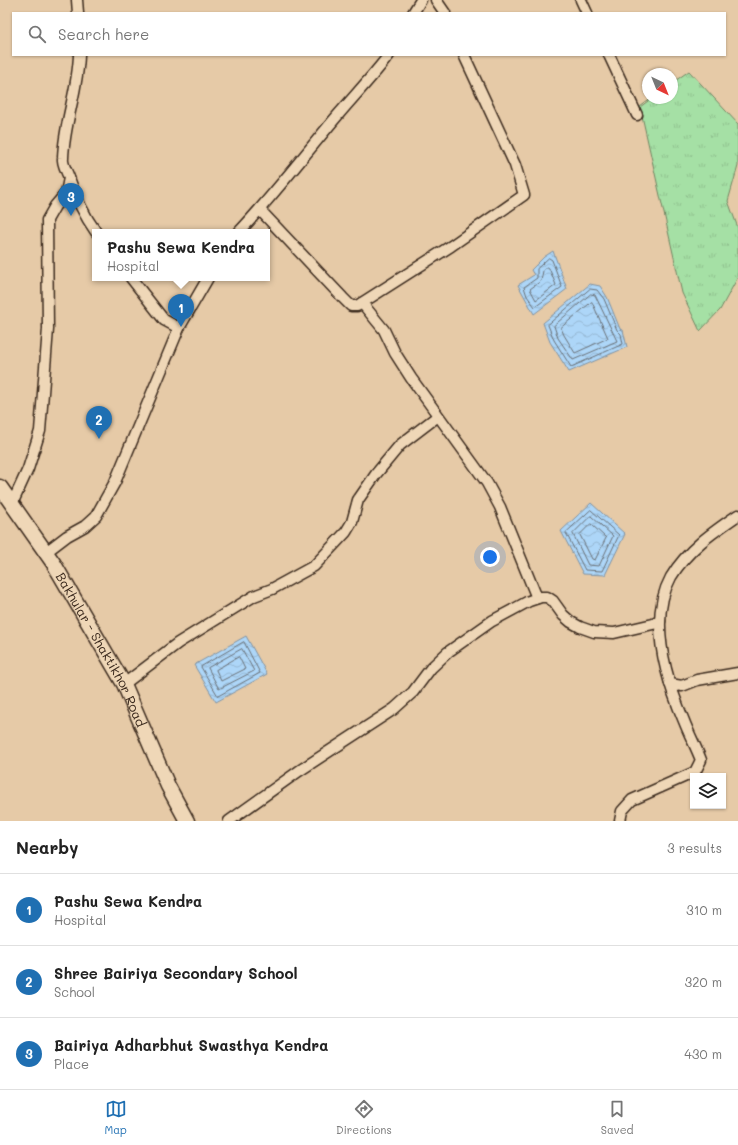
<!DOCTYPE html>
<html lang="en">
<head>
<meta charset="utf-8">
<style>
	body { margin:0; font-family:Mali,sans-serif; background:#f2f2f2; color:#222 }
	.controls { position:absolute; right:12px; bottom:12px; display:grid; overflow:hidden; border-radius:0px; box-shadow:0 1px 3px #0004 }
	.controls button { width:36px; height:36px; display:grid; place-items:center; padding:0; border:0; border-bottom:1px solid #e0e0e0; background:#fff; color:#222; font:20px sans-serif }
	.compass { position:absolute; left:642px; top:68px; width:36px; height:36px; border-radius:50%; background:#fff; box-shadow:0 1px 3px #0004; rotate:137deg }
	.you { position:absolute; left:490px; top:557px; width:14px; height:14px; margin:-10px; border:3px solid #fff; border-radius:50%; background:#1a73e8; box-shadow:0 0 0 6px #1a73e833 }
	.badge { display:grid; place-items:center; width:26px; height:26px; border-radius:50%; background:#1f6fb2; color:#fff; font-size:13px; font-weight:700 }
	.pin { position:absolute; translate:-50% -33px; filter:drop-shadow(0 1px 2px #0008) }
	.pin::after { content:''; position:absolute; top:21px; width:14px; height:12px; background:inherit; clip-path:polygon(0 0,100% 0,50% 100%) }
	.popup { position:absolute; left:92px; top:229px; width:178px; height:52px; box-sizing:border-box; display:grid; place-content:center; border-radius:0px; background:#fff; filter:drop-shadow(0 1px 3px #0005); font-size:13px; white-space:nowrap; color:#767676 }
	.popup b { font-size:15px; color:#222 }
	.popup::after { content:''; position:absolute; left:50%; top:100%; margin-left:-8px; border:8px solid transparent; border-top-color:#fff }
	.list { margin:0; padding:0; list-style:none }
	h2 { display:flex; justify-content:space-between; align-items:center; height:52px; margin:0; padding:0 16px; font-size:17px }
	h2 small { font-size:13px; font-weight:400; color:#767676 }
	.list li { display:grid; grid-template-columns:26px 1fr auto; gap:12px; align-items:center; box-sizing:border-box; height:72px; padding:0 16px; border-top:1px solid #e0e0e0 }
	.list b { display:block; font-size:15px; white-space:nowrap }
	.list p { margin:0; font-size:13px; white-space:nowrap; color:#767676 }
	.list em { font-size:13px; font-style:normal; color:#767676 }
	.icon { flex:none; width:22px; height:22px; fill:none; stroke:currentColor; stroke-width:2; stroke-linecap:round; stroke-linejoin:round }
	.map { position:relative; flex:none; width:738px; height:821px; overflow:hidden }
	.search { position:absolute; background:#fff; box-shadow:0 1px 3px #0004; left:12px; right:12px; top:12px; height:44px; display:flex; align-items:center; gap:10px; box-sizing:border-box; padding:0 14px; border-radius:0px; color:#767676; font-size:15px }
	.sheet { height:268px; background:#fff }
	nav { display:flex; justify-content:space-around; align-items:center; box-sizing:border-box; height:56px; border-top:1px solid #e0e0e0; background:#fff; font-size:11px; color:#767676 }
	nav a { display:grid; justify-items:center; gap:2px }
	nav .on { color:#1f6fb2 }
	.map>svg:first-child { display:block }
	.grass { fill:url(#grass-tufts); stroke:#708562 }
	.water { fill:url(#water-waves); stroke:#7f91a1 }
	.lines { fill:none; stroke-linecap:round; stroke-linejoin:round }
	.shore { stroke:#696f75; stroke-width:1 }
	.street-casing { stroke:#3b2a1e; stroke-width:13 }
	.secondary-casing { stroke:#3b2a1e; stroke-width:17 }
	.street { stroke:#efd7b7; stroke-width:10 }
	.secondary { stroke:#efd7b7; stroke-width:14 }
	.labels { text-anchor:middle; stroke-width:3; stroke-linejoin:round; paint-order:stroke }
	.street-label { font-size:13px; fill:#3b2a1e; stroke:#efd7b7 }
</style>
</head>
<body>
<div class="map">
<svg width="738" height="821" viewBox="0 0 738 821">
	<defs>
		<pattern id="grass-tufts" width="24" height="20" patternUnits="userSpaceOnUse"><rect width="24" height="20" fill="#a5e0a5"/><path d="M3 7l-1-3M5 7V3M7 7l1-3M15 17l-1-3M17 17v-4M19 17l1-3" fill="none" stroke="#8fc08e"/></pattern>
		<pattern id="water-waves" width="16" height="10" patternUnits="userSpaceOnUse"><rect width="16" height="10" fill="#add6f8"/><path d="M0 5q4-4 8 0t8 0" fill="none" stroke="#96b8d4"/></pattern>
	</defs>
	<rect width="100%" height="100%" fill="#e6caa7"/>
	<filter id="ink" filterUnits="userSpaceOnUse"><feTurbulence type="fractalNoise" baseFrequency=".025" numOctaves="2"/><feDisplacementMap in="SourceGraphic" scale="8" xChannelSelector="R" yChannelSelector="G"/><feConvolveMatrix kernelMatrix="1 2 1 2 8 2 1 2 1" color-interpolation-filters="sRGB"/></filter>
	<g filter="url(#ink)">
		<!-- grass -->
		<path class="grass" d="M689,71l49,53v42l-10,35 10,27v49l-18,33 -20,21 -18,-38 -42,-186 12,-9h20v-15z"/>
		<!-- water -->
		<g class="water">
			<path d="M553,251l14,38 -33,25 -16,-29 16,-10 -3,-5 13,-13z"/>
			<path d="M590,284l10,2 7,11 13,32 3,1 4,17 -58,25 -19,-30 -7,-19z"/>
			<path d="M591,503l34,31 -20,41 -22,-1 -22,-43z"/>
			<path d="M246,636l21,38 -51,28 -22,-37z"/>
		</g>
		<g class="lines">
			<!-- shore -->
			<g class="shore">
				<path d="M549,258l3,2 10,27 -27,20 -8,-11 -3,-9 13,-9v-9z"/>
				<path d="M547,267l2,1 7,17 -20,15 -6,-11 11,-8 2,-10z"/>
				<path d="M590,289l7,1 7,9 13,31 4,4 2,10 -52,23 -17,-27 -6,-15z"/>
				<path d="M591,294l4,1 22,46 -44,19 -15,-22 -4,-12z"/>
				<path d="M592,302l16,36 -33,15 -11,-18 -3,-7z"/>
				<path d="M591,510l28,25 -17,36 -17,-1 -19,-37z"/>
				<path d="M591,516l22,20 -14,30 -11,-1 -15,-31z"/>
				<path d="M591,524l15,14 -11,22 -3,-1 -12,-24z"/>
				<path d="M244,642l16,31 -42,23 -17,-29z"/>
				<path d="M242,649l12,22 -35,18 -11,-21z"/>
				<path d="M239,657l6,12 -24,12 -5,-11z"/>
			</g>
			<defs>
				<g id="street">
					<path d="M77,0l1,13"/>
					<path d="M436,0l9,13"/>
					<path d="M581,0l6,13"/>
					<path d="M413,13l8,-13"/>
					<path d="M79,55c-1,35 -15,68 -16,103 -1,5 3,12 5,17 7,21 15,39 28,57"/>
					<path d="M609,55l28,60"/>
					<path d="M260,210l83,88 8,8h6l94,-60 73,-51 -9,-30 -51,-110"/>
					<path d="M239,232c35,-37 66,-78 99,-117 17,-20 35,-39 51,-60"/>
					<path d="M131,278l33,42 15,8"/>
					<path d="M362,303l22,27 11,23 16,25 76,105 13,24 37,91"/>
					<path d="M12,504l16,-35 12,-38 8,-102 -1,-109 8,-14 11,-13 3,-15"/>
					<path d="M46,552l21,-16 18,-10 11,-10 19,-34 64,-154 29,-50"/>
					<path d="M124,684l54,-41 76,-47 18,-7 42,-23 32,-34 6,-10 6,-22 18,-26 24,-29 38,-29"/>
					<path d="M670,684l12,2 15,-6 41,-7"/>
					<path d="M229,821l70,-50 95,-62 19,-17 18,-24 17,-16 44,-31 37,-20 12,-4h6l6,4 10,14 8,7 9,5 14,5 20,1 39,-9 7,-3"/>
					<path d="M620,821l2,-10 10,-11 63,-28 6,-12c-5,-13 -12,-26 -17,-39 -18,-42 -36,-102 -13,-144 16,-27 42,-45 67,-62"/>
				</g>
				<g id="secondary">
					<path id="s1" d="M0,487l54,77 70,120 44,102 19,35"/>
				</g>
			</defs>
			<!-- street casing -->
			<use href="#street" class="street-casing"/>
			<!-- secondary casing -->
			<use href="#secondary" class="secondary-casing"/>
			<!-- street -->
			<use href="#street" class="street"/>
			<!-- secondary -->
			<use href="#secondary" class="secondary"/>
		</g>
	</g>
	<g class="labels">
		<!-- street labels -->
		<g class="street-label">
			<text dy="5" stroke="none"><textPath href="#s1" startOffset="192">Bakhular - Shaktikhor Road</textPath></text>
		</g>
	</g>
</svg>
<div class="controls">
<button><svg class="icon" aria-label="layers" viewBox="0 0 24 24"><path d="M12 4l9 5-9 5-9-5zM3 14l9 5 9-5"/></svg></button>
</div>
<svg class="compass" viewBox="-18 -18 36 36"><path d="M0-13l5 13h-10z" fill="#e53935"/><path d="M0 13l5-13h-10z" fill="#767676"/></svg>
<div class="you"></div>
<div class="pin badge" style="left:181px;top:327px">1</div>
<div class="popup"><b>Pashu Sewa Kendra</b>Hospital</div>
<div class="pin badge" style="left:99px;top:439px">2</div>
<div class="pin badge" style="left:71px;top:216px">3</div>
<div class="search"><svg class="icon" aria-label="search" viewBox="0 0 24 24"><circle cx="10" cy="10" r="6"/><path d="M15 15l6 6"/></svg>Search here</div>
</div>
<section class="sheet">
<h2>Nearby<small>3 results</small></h2>
<ul class="list">
<li><span class="badge">1</span><div><b>Pashu Sewa Kendra</b><p>Hospital</p></div><em>310 m</em></li>
<li><span class="badge">2</span><div><b>Shree Bairiya Secondary School</b><p>School</p></div><em>320 m</em></li>
<li><span class="badge">3</span><div><b>Bairiya Adharbhut Swasthya Kendra</b><p>Place</p></div><em>430 m</em></li>
</ul>
</section>
<nav>
<a class="on"><svg class="icon" aria-label="map" viewBox="0 0 24 24"><path d="M3 6l6-2 6 2 6-2v14l-6 2-6-2-6 2zM9 4v14M15 6v14"/></svg>Map</a>
<a><svg class="icon" aria-label="directions" viewBox="0 0 24 24"><path d="M12 3l9 9-9 9-9-9zM9 14v-3h6M13 9l2 2-2 2"/></svg>Directions</a>
<a><svg class="icon" aria-label="saved" viewBox="0 0 24 24"><path d="M7 4h10v16l-5-4-5 4z"/></svg>Saved</a>
</nav>
</body>
</html>
